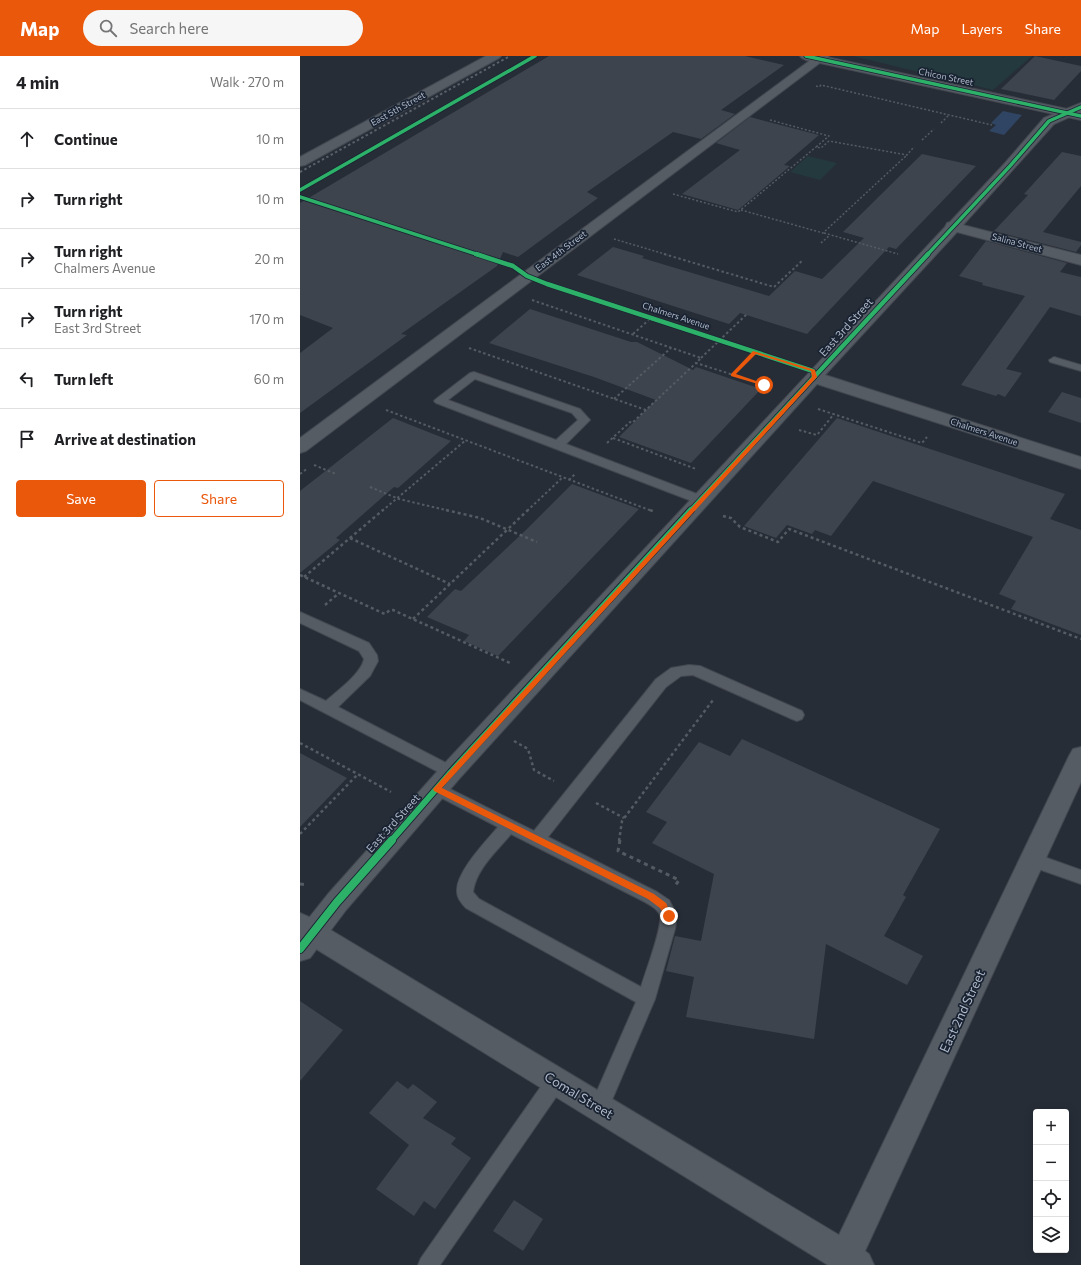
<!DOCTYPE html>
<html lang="en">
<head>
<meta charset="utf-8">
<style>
	body { margin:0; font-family:Commissioner,sans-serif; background:#f6f6f6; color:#202124 }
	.controls { position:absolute; right:12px; bottom:12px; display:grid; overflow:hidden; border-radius:4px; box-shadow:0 2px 10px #0003 }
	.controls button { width:36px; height:36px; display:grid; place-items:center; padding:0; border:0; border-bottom:1px solid #e0e0e0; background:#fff; color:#202124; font:20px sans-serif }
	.stop { position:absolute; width:12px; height:12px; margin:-9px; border:3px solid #ea580c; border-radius:50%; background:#fff }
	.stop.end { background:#ea580c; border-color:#fff; box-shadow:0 1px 4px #0008 }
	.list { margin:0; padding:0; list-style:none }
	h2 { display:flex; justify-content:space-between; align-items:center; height:52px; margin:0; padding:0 16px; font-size:17px }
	h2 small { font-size:13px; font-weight:400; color:#757577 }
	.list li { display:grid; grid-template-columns:26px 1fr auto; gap:12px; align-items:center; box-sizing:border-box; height:60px; padding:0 16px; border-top:1px solid #e0e0e0 }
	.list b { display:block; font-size:15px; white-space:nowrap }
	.list p { margin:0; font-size:13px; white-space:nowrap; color:#757577 }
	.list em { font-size:13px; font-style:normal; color:#757577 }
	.actions { display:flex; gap:8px; padding:12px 16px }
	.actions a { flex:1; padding:9px 0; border:1px solid #ea580c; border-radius:4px; text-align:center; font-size:14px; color:#ea580c }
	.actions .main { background:#ea580c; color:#fff }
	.icon { flex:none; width:22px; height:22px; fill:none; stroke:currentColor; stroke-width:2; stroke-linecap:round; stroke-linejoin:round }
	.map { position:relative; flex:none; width:781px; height:1209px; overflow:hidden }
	header { display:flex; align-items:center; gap:24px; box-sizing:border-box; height:56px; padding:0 20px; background:#ea580c; color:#fff }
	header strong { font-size:19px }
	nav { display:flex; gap:22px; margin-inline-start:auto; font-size:14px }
	.search { width:280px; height:36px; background:#f6f6f6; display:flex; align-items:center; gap:10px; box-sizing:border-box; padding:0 14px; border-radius:22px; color:#757577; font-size:15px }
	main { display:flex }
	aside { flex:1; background:#fff }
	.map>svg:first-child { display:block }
	.green { fill:#23393e }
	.water { fill:#304563 }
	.building { fill:#3e444d }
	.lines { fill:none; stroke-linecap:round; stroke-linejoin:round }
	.service-casing { stroke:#434850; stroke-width:2 }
	.minor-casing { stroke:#434850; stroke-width:2 }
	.tertiary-casing { stroke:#434850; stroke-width:2 }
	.path-far3 { stroke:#545b62; stroke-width:1.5; stroke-dasharray:2 2; stroke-linecap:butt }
	.path-far2 { stroke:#545b62; stroke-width:2; stroke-dasharray:2.5 2.5; stroke-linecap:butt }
	.path-far1 { stroke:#545b62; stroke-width:2.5; stroke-dasharray:3 3; stroke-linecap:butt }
	.path { stroke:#545b62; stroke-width:3; stroke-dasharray:4 4; stroke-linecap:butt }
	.service { fill:#565c64; fill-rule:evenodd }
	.minor { fill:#565c64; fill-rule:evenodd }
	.tertiary { fill:#565c64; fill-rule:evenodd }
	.rail { stroke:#5a5f68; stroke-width:2; stroke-dasharray:2.5 2.5; stroke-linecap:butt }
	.cycleway-far3-casing { stroke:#192332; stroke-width:5 }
	.cycleway-far2-casing { stroke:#192332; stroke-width:6 }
	.cycleway-far1-casing { stroke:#192332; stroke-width:8 }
	.cycleway-casing { stroke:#192332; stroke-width:10 }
	.cycleway-far3 { stroke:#2db169; stroke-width:3.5 }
	.cycleway-far2 { stroke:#2db169; stroke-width:4.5 }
	.cycleway-far1 { stroke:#2db169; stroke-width:6 }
	.cycleway { stroke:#2db169; stroke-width:8 }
	.route { fill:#ea580c }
	.labels { text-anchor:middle; stroke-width:3.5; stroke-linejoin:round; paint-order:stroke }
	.far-street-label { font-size:9px; fill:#afb9c9; stroke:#192332 }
	.street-label { font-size:11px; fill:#afb9c9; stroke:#192332 }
	.near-street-label { font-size:13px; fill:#afb9c9; stroke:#192332 }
</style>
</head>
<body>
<header>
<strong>Map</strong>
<div class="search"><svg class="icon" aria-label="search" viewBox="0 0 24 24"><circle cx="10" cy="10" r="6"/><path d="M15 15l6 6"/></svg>Search here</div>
<nav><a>Map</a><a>Layers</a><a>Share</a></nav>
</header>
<main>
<aside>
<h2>4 min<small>Walk · 270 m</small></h2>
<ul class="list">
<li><svg class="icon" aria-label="ahead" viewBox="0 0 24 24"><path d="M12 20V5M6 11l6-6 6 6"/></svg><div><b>Continue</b></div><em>10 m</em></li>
<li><svg class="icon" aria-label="right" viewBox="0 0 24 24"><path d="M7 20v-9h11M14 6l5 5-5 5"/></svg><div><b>Turn right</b></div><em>10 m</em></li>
<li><svg class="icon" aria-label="right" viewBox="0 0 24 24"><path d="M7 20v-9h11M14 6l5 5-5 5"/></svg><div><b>Turn right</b><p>Chalmers Avenue</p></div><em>20 m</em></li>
<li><svg class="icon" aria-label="right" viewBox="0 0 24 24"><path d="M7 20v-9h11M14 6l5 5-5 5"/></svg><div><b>Turn right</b><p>East 3rd Street</p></div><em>170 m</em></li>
<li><svg class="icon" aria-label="left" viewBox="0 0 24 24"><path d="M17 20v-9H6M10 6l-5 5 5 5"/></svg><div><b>Turn left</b></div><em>60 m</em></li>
<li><svg class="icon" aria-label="arrive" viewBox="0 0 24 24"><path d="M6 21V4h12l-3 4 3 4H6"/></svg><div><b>Arrive at destination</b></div></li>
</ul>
<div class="actions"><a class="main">Save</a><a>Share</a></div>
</aside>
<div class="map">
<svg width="781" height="1209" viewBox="0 0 781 1209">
	<rect width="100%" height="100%" fill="#272d37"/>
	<!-- green -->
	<g class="green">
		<path d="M553,0h179l-39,34z"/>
		<path d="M508,100l29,7 -17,17 -30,-8z"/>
	</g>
	<!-- water -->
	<path class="water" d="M703,55l19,4 -18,20 -15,-4 7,-6 -5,-2z"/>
	<!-- building -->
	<g class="building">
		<path d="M249,0h196l39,9 -63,45 14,4 -34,25 -28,-7 -86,60 11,6 -80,59 -15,-5 -6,14 -96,68 6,1 -107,78v-60l33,-25 -33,-13v-112z"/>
		<path d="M735,0l46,10v5l-27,29 -53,-11z"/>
		<path d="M450,61l69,18 -35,30 6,1 -52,44 -56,-16 58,-44 -24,-7z"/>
		<path d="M762,96l19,4v30l-38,46 38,10v3l-5,7 -82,-21 34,-36 -4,-1z"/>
		<path d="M622,98l54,12 -80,83 -7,-2 -82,87 -67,-21 -11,11 -152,-49 36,-28 31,9 -2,2 127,38 26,-25 27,8 42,-41 -21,-6z"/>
		<path d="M686,185l81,22 -7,9 21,5v39l-31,-9 -44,62 16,4 -17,24 -7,-3 -2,2 -35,-11 64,-89 -43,-11 1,-2 -24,-7z"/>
		<path d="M230,253l101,33h6l56,28 3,-3 65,22 -70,74 -72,-26 37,-37 -62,-23 -105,-34z"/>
		<path d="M762,336l19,6v25l-33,-11z"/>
		<path d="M93,362l58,23 -53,47 -4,-1 -58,51 4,2 -40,33v-82z"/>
		<path d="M537,362l228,76 -15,25 31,11v105l-70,-26 5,-8 -17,-7 34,-57 -160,-56 -42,55 -16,-6 -3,4 -25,-9 -11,13 -32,-12z"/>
		<path d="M272,428l67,25 -141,147 -34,-15 5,-6 -42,-18 28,-28 6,2 66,-62z"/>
		<path d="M442,683l198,90 -37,66 3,2 -22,39 39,20 -16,29 -81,-41 -12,95 -128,-22 8,-40 -28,-6 9,-35 26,5 13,-67 -62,-31 15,-21 -21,-10 53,-70 31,14z"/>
		<path d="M0,697l47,25 -47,49z"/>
		<path d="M0,945l43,29 -43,51z"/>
		<path d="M97,1025l11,8 5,-5 24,18 -14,16 33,20 -5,6 20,14 -36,51 -11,-8 -10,15 -38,-27 33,-44 -40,-32z"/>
		<path d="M214,1144l29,19 -20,32 -30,-20z"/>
	</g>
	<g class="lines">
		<defs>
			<g id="service">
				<path d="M754,301l27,8v6l-31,-9 -1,-2z"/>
				<path d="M174,316l106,37 10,11 -24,24 139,53 2,3 -2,3h-8l-261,-100 -2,-2 2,-2 34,-26zM175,323l97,34 6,7 -22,20 -108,-40z"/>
				<path d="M0,556l69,31 8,12 1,6 -8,15 -32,31 118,61 3,4 -3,4 -5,2 -5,-2 -146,-76v-11l26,12c11,-10 35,-27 38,-42l-5,-8 -59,-28z"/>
				<path d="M389,609l11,1 102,45 2,4 -2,4 -5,2 -5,-2 -99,-44 -12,1 -15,11 -118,150 109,55 12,8 6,11 2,5 -2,13 -20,70 -49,115 -7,2 -7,-2 -2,-7 46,-105 -170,-94c-4,-4 -9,-10 -9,-16 -2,-19 29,-51 41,-65l-66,-34 -3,-4 3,-4 5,-2 5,2 92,46 122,-152 15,-11zM211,778l134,68c6,4 15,8 15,15 2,12 -15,56 -19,70l-162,-88 -6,-7c3,-23 24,-41 38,-58z"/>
				<path d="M733,797l48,17v14l-54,-19 -2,-5 2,-5z"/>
				<path d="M256,1016l7,3 2,6 -2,6 -123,178h-22l3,-7 128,-183z"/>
			</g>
			<g id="minor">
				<path d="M186,0h15l-2,2 -194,107 -5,1v-9z"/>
				<path d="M516,0h13l-523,395 -6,2v-15z"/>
				<path d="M781,47v9l-27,12 -91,101 118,30v10l-124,-33 -132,143 256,82v12l-264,-85 -358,395 -113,131 -36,48 -10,3v-32l28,-35 115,-129 502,-538 2,-4 3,-1 55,-59 39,-45z"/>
			</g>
			<g id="tertiary">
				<path d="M500,0h22l259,56v8l-275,-60 -4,-2z"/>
				<path d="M781,691v35l-216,469 4,3 5,11h-46l-528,-326v-26l9,4 530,318 230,-479 4,-7z"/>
			</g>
		</defs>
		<!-- service casing -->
		<use href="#service" class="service-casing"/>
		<!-- minor casing -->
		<use href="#minor" class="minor-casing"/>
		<!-- tertiary casing -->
		<use href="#tertiary" class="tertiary-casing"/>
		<!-- path-far3 -->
		<g class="path-far3">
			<path d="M516,30l3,1 2,-2 171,40"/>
			<path d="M470,64l59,16 -13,11 5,1 8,-7 78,14 6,-7"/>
			<path d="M641,67l8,-8"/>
			<path d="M622,84l12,-11"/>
			<path d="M373,138l65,18 78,-65"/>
			<path d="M441,154l82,23 84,-78"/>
			<path d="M524,177l74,21"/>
			<path d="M314,183l54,16"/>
			<path d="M521,187l9,-8"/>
		</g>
		<!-- path-far2 -->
		<g class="path-far2">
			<path d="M364,198l110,33 29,-27"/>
			<path d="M232,244l169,58 -5,5 72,23"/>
			<path d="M333,278l18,-16"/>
			<path d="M169,292l177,62"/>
			<path d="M401,302l47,-45"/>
			<path d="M432,319l23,-23"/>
			<path d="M314,343l57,-51"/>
			<path d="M518,353l104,34 5,-6"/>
			<path d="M86,354l266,101"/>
			<path d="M499,374l18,5 17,-21"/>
			<path d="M313,382l83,31"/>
			<path d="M307,387l23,-21 2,1 64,-60"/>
			<path d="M14,409l22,9"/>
			<path d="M0,418l8,-6"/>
			<path d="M269,424l7,-7"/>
			<path d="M70,431l29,12 51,12"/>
			<path d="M82,455l84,-71"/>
			<path d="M227,455l36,-34"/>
		</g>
		<!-- path-far1 -->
		<g class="path-far1">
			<path d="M146,454l34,8 57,24"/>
			<path d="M350,454l5,2"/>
			<path d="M423,460l8,2 9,9 38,15 11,-13 292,110"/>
			<path d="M50,482l100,46"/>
			<path d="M0,519l85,39 5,-4h3l119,54"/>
			<path d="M4,521l79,-67"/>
			<path d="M25,549l14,-12"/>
			<path d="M113,563l115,-109"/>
			<path d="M214,685l14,8 6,21 20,11"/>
			<path d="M0,687l91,49"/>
			<path d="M296,747l28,15"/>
			<path d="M0,778l58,-60"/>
			<path d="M319,785l3,-20 91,-121"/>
		</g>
		<!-- path -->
		<g class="path">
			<path d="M320,784l-2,11 61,29 -4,6"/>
			<path d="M0,828l7,1"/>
		</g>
		<!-- service -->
		<use href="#service" class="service"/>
		<!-- minor -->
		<use href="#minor" class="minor"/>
		<!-- tertiary -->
		<use href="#tertiary" class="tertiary"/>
		<!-- rail -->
		<path class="rail" d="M0,116l210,-116"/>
		<defs>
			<g id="cycleway-far3">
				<path d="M506,0l275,60"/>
				<path d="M0,134l235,-134"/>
				<path d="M0,141l179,58"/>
				<path d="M627,199l83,-89 39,-45 32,-14"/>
			</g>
			<g id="cycleway-far2">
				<path d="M176,198l37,12 14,10 20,8 266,87 1,6"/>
				<path d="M390,455l238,-257"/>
			</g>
			<path id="cycleway-far1" d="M91,785l60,-69 240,-262"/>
			<path id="cycleway" d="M0,893l37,-47 55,-62"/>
		</defs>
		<!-- cycleway-far3 casing -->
		<use href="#cycleway-far3" class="cycleway-far3-casing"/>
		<!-- cycleway-far2 casing -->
		<use href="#cycleway-far2" class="cycleway-far2-casing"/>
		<!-- cycleway-far1 casing -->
		<use href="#cycleway-far1" class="cycleway-far1-casing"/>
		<!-- cycleway casing -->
		<use href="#cycleway" class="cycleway-casing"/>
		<!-- cycleway-far3 -->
		<use href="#cycleway-far3" class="cycleway-far3"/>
		<!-- cycleway-far2 -->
		<use href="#cycleway-far2" class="cycleway-far2"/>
		<!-- cycleway-far1 -->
		<use href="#cycleway-far1" class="cycleway-far1"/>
		<!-- cycleway -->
		<use href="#cycleway" class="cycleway"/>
	</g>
	<!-- route -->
	<path class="route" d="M453,295l62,19 2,7 -375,411 212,106 12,9 6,13 -3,4 -3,-1 -6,-11 -12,-9 -214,-108 -1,-2 379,-412 -1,-6 -55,-17 -20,20 29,10v2l-34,-10v-2z"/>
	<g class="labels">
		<!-- far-street labels -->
		<g class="far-street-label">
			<text transform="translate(646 21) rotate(12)" y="3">Chicon Street</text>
			<text transform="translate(98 53) rotate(-29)" y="3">East 5th Street</text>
			<text transform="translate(717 187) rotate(15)" y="3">Salina Street</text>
			<text transform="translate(261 195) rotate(-37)" y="3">East 4th Street</text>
			<text transform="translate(376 260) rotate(18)" y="3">Chalmers Avenue</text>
			<text transform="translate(684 376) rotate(18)" y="3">Chalmers Avenue</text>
		</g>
		<!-- street labels -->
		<g class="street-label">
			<text transform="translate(546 271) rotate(-48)" y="4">East 3rd Street</text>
			<text transform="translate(93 767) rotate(-48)" y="4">East 3rd Street</text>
		</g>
		<!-- near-street labels -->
		<g class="near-street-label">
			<text transform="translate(662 955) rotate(-65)" y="5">East 2nd Street</text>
			<text transform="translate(279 1039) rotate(31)" y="5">Comal Street</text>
		</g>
	</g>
</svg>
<div class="controls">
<button>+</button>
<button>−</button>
<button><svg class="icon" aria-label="locate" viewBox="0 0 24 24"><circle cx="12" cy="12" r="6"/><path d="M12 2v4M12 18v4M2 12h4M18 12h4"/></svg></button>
<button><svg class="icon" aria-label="layers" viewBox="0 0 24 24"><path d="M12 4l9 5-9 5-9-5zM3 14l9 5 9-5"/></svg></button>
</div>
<div class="stop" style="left:464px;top:329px"></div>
<div class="stop end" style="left:369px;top:860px"></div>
</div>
</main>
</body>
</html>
